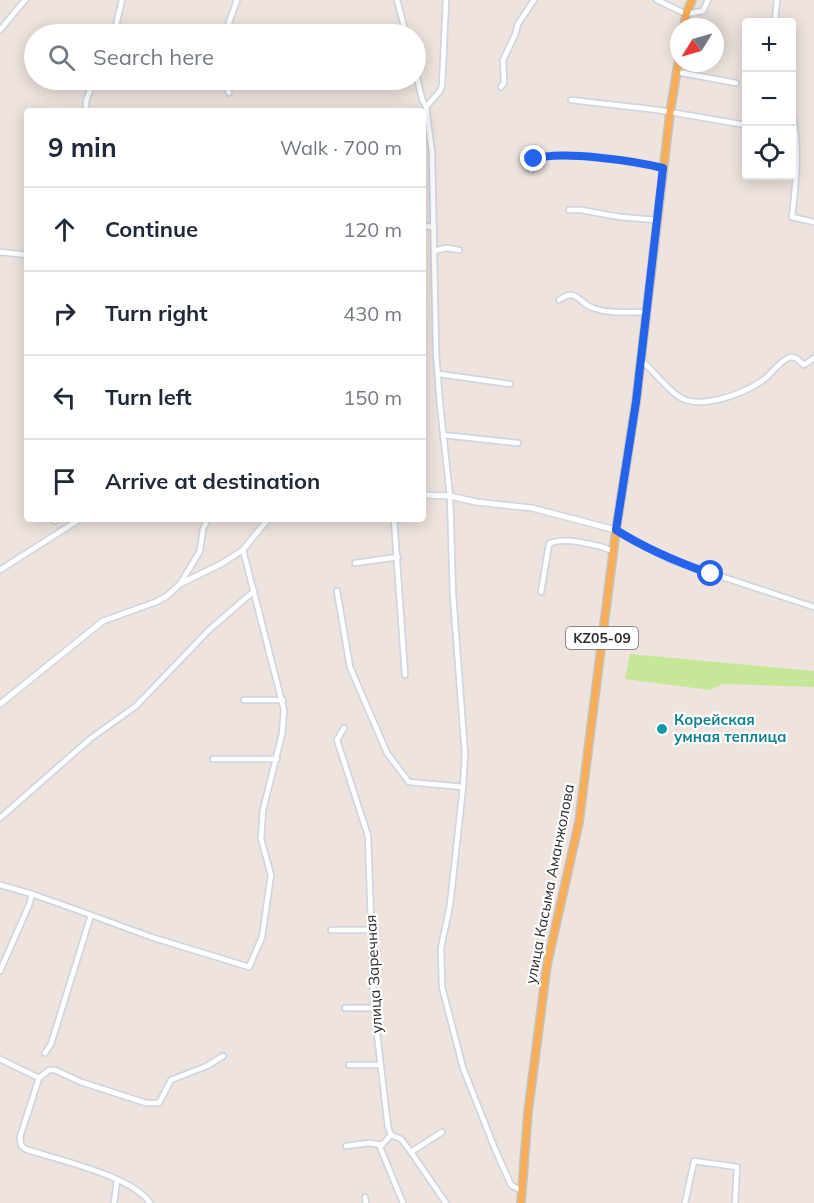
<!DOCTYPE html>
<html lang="en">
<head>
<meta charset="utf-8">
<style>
	body { margin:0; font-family:Mulish,sans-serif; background:#f2f2f3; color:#1f2937 }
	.controls { position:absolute; right:18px; top:18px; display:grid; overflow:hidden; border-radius:6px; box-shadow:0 3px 15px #0003 }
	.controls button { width:54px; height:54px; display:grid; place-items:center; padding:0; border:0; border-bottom:2px solid #e0e1e3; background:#fff; color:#1f2937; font:30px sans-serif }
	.compass { position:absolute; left:670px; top:18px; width:54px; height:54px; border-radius:50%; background:#fff; box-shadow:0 3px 15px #0003; rotate:233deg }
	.stop { position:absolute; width:18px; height:18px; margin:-14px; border:4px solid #2563eb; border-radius:50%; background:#fff }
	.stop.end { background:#2563eb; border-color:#fff; box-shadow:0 2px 6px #0008 }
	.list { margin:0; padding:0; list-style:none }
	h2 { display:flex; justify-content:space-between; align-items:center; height:78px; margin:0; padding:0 24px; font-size:26px }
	h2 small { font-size:20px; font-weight:400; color:#747a83 }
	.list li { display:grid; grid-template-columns:39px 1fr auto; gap:18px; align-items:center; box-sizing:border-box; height:84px; padding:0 24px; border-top:2px solid #e0e1e3 }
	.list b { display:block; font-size:22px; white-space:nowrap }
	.list em { font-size:20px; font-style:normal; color:#747a83 }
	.icon { flex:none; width:33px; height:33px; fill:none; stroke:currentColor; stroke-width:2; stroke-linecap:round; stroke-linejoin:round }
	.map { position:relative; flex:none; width:814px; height:1203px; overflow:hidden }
	.search { position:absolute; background:#fff; box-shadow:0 3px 15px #0003; left:24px; top:24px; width:402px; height:66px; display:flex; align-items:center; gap:15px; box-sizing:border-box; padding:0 21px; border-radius:33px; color:#747a83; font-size:22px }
	.panel { position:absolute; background:#fff; box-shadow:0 3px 15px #0003; left:24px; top:108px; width:402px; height:414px; border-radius:6px }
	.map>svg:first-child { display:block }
	.green { fill:#c5e797 }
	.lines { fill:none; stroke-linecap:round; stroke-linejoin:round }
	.minor-casing { stroke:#cfd6e1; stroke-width:8 }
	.tertiary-casing { stroke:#cfd6e1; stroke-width:8 }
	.primary-casing { stroke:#c4c4c4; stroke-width:10 }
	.minor { stroke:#fff; stroke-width:4.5 }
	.tertiary { stroke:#fff; stroke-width:5 }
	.primary { stroke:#f8ae58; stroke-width:7 }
	.route { stroke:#2563eb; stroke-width:8 }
	.culture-dot { fill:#0f9aa8; stroke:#fff; stroke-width:2 }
	.labels { text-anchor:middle; stroke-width:4.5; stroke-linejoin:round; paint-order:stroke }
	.shield { fill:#fff; stroke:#6b6b6b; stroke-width:1.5 }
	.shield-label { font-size:14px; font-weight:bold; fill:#2b2b2b }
	.culture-label { font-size:15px; font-weight:bold; fill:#0d838f; stroke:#fff; text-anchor:start }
	.street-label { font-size:15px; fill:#2b2b2b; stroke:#fff }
</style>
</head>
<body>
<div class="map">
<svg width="814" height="1203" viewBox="0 0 814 1203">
	<rect width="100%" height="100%" fill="#eee3dd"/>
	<!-- green -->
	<path class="green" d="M630,654l184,17v16l-91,-3 -13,6 -85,-11z"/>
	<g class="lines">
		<defs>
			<g id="minor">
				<path d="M397,0l9,34"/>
				<path d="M657,0l29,14 17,-3 5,-11"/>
				<path d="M775,22l2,-22"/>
				<path d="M0,30l25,-30"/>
				<path d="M114,34l8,-34"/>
				<path d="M225,34l12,-34"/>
				<path d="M677,72l59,11"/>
				<path d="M416,73l6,26 4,8 6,46 4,200 4,52 10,91 3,99 12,160 -2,32 -13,118 -9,43 1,39 21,81 32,81 16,36 11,6"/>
				<path d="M224,80l5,13"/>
				<path d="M501,87l3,-4 -1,-23 12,-25 3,-11 16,-24"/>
				<path d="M571,100l87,10 88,15"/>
				<path d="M426,107l14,-16 2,-5 4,-86"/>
				<path d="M86,111v-10l8,-21"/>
				<path d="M792,112c8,34 4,70 0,105l22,5"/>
				<path d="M532,169l-1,1 -3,-4c1,-1 6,-6 7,-7 18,-11 106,4 128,9"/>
				<path d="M569,210h12l39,7 37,3"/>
				<path d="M423,226l11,1"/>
				<path d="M434,251l12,-3 13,2"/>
				<path d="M0,252l27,3"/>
				<path d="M559,300c18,-13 19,3 34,8 16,6 36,4 53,4"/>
				<path d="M641,360c13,11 23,26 37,36 21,15 64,-2 84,-15 10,-7 16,-19 28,-24l6,1 8,7 10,-7"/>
				<path d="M439,374l71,10"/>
				<path d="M443,435l75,8"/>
				<path d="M394,519l11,156"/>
				<path d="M55,521v-2"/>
				<path d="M616,530l55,30 143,47"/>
				<path d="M355,563l43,-6"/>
				<path d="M0,570l80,-51"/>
				<path d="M180,584l20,-33 3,-22 5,-10"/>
				<path d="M337,591l13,76 37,86 22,29 54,5"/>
				<path d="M541,592l8,-48c13,-8 50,1 64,7"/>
				<path d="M244,700h39"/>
				<path d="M344,728l-7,12 31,96 6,172 14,119 3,8 10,4 10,13 35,51"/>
				<path d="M213,759h64"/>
				<path d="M0,818l90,-79 46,-33 73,-76 45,-39"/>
				<path d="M0,885l32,9"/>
				<path d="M331,930h40"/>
				<path d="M0,971l29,-66 3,-11 59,21"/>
				<path d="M345,1008h29"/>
				<path d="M45,1053l6,-9 40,-129 60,22 98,30 13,-30 9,-62 -10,-36 2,-29 19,-76 2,-24 -41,-160"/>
				<path d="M0,1059l39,19 10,-8h6l26,12 65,21h13l12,-23 36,-14 16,-10"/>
				<path d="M349,1065h31"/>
				<path d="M39,1078l-19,59 1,8 4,4c30,10 108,27 125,54"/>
				<path d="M391,1135l-11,12 23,56"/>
				<path d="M346,1146l23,-3 13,2"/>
				<path d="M411,1152l31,-20"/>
				<path d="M365,1197l1,6"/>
				<path d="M114,1203l3,-23"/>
				<path d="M685,1203l9,-42 43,6 -2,36"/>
			</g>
			<g id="tertiary">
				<path d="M423,495l27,1 26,6 56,6 84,22"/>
				<path d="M0,704l103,-83 53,-19 11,-6 13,-12 41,-20 22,-14 25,-31"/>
			</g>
			<g id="primary">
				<path d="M684,27l2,-13 6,-14"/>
				<path d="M521,1203l7,-91 19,-147 32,-143 37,-292 20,-128 34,-289 9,-55"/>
			</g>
		</defs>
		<!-- minor casing -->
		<use href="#minor" class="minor-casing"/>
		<!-- tertiary casing -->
		<use href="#tertiary" class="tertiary-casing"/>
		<!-- primary casing -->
		<use href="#primary" class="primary-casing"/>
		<!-- minor -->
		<use href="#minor" class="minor"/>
		<!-- tertiary -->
		<use href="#tertiary" class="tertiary"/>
		<!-- primary -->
		<use href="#primary" class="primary"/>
	</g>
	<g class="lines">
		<!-- route -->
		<path class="route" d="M534,159c27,-9 100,2 129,9l-27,234 -20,128c30,19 61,32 95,44"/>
	</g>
	<!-- markers -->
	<circle class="culture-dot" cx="662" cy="729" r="6"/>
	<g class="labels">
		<!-- shield labels -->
		<rect class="shield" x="566" y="627" width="72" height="22" rx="4.5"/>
		<g class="shield-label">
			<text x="602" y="643">KZ05-09</text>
		</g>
		<!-- culture labels -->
		<g class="culture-label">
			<text x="674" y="725">Корейская<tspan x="674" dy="17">умная теплица</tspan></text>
		</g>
		<!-- street labels -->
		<g class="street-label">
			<text transform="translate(550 884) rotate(-79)" y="5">улица Касыма Аманжолова</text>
			<text transform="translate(374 974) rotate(-93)" y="5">улица Заречная</text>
		</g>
	</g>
</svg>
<div class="controls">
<button>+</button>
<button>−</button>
<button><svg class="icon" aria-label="locate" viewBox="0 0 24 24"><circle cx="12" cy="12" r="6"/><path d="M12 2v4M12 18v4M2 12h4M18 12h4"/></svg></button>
</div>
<svg class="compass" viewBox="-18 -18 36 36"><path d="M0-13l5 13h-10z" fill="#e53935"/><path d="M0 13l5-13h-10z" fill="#747a83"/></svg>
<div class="stop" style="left:711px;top:574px"></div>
<div class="stop end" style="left:534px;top:159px"></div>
<div class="search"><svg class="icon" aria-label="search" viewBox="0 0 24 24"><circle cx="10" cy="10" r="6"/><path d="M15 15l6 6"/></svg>Search here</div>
<section class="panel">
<h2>9 min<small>Walk · 700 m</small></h2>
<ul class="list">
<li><svg class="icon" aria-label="ahead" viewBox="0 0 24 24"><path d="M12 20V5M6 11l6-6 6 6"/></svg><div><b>Continue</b></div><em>120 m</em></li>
<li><svg class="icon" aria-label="right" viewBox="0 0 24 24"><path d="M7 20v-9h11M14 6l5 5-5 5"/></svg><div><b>Turn right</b></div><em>430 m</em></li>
<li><svg class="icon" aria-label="left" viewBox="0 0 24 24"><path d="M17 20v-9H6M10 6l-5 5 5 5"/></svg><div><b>Turn left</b></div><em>150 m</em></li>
<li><svg class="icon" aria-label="arrive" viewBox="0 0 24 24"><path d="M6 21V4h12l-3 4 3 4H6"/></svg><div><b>Arrive at destination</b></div></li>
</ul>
</section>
</div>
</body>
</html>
